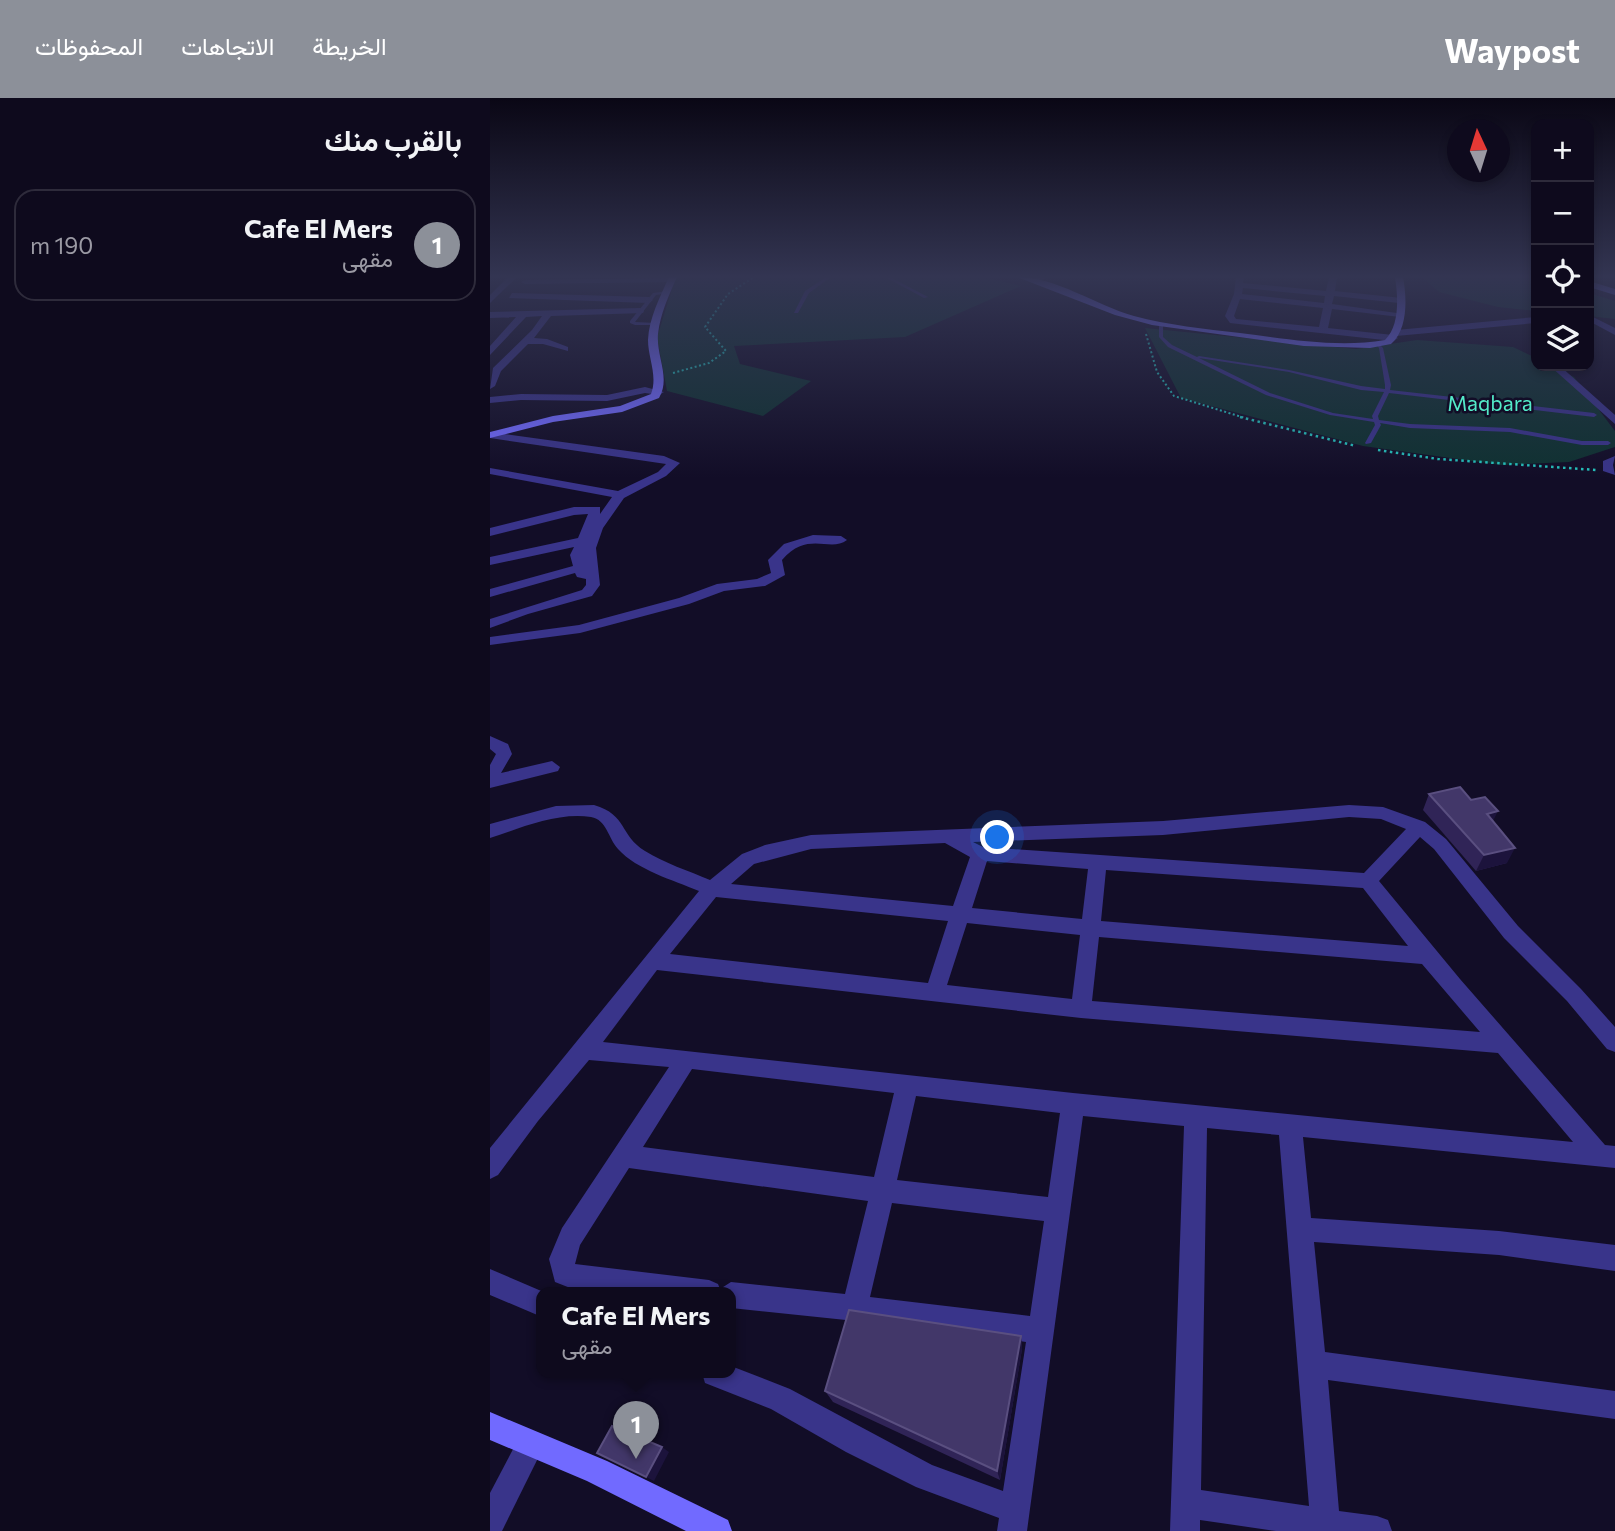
<!DOCTYPE html>
<html lang="ar">
<head>
<meta charset="utf-8">
<style>
	body { margin:0; font-family:Commissioner,Vazirmatn,sans-serif; background:#171326; color:#f1f3f6; direction:rtl }
	.controls { position:absolute; right:21px; top:21px; display:grid; overflow:hidden; border-radius:14px; box-shadow:0 4px 10px #0003 }
	.controls button { width:63px; height:63px; display:grid; place-items:center; padding:0; border:0; border-bottom:2px solid #2e2b3b; background:#0e0a1d; color:#f1f3f6; font:35px sans-serif }
	.compass { position:absolute; left:957px; top:21px; width:63px; height:63px; border-radius:50%; background:#0e0a1d; box-shadow:0 4px 10px #0003; rotate:356deg }
	.you { position:absolute; left:508px; top:740px; width:24px; height:24px; margin:-18px; border:5px solid #fff; border-radius:50%; background:#1a73e8; box-shadow:0 0 0 10px #1a73e833 }
	.badge { display:grid; place-items:center; width:46px; height:46px; border-radius:50%; background:#8c9099; color:#fff; font-size:23px; font-weight:700 }
	.pin { position:absolute; translate:-50% -58px; filter:drop-shadow(0 2px 4px #0008) }
	.pin::after { content:''; position:absolute; top:37px; width:24px; height:21px; background:inherit; clip-path:polygon(0 0,100% 0,50% 100%) }
	.popup { position:absolute; left:46px; top:1189px; width:200px; height:91px; box-sizing:border-box; display:grid; place-content:center; border-radius:14px; background:#0e0a1d; filter:drop-shadow(0 2px 5px #0005); font-size:23px; white-space:nowrap; color:#9b9aa4 }
	.popup b { font-size:26px; color:#f1f3f6 }
	.popup::after { content:''; position:absolute; left:50%; top:100%; margin-left:-14px; border:14px solid transparent; border-top-color:#0e0a1d }
	.list { margin:0; padding:0; list-style:none }
	h2 { display:flex; justify-content:space-between; align-items:center; height:91px; margin:0; padding:0 28px; font-size:30px }
	h2 small { font-size:23px; font-weight:400; color:#9b9aa4 }
	.list li { display:grid; grid-template-columns:46px 1fr auto; gap:21px; align-items:center; box-sizing:border-box; height:112px; margin:0 14px 14px; padding:0 14px; border:2px solid #2e2b3b; border-radius:21px }
	.list b { display:block; font-size:26px; white-space:nowrap }
	.list p { margin:0; font-size:23px; white-space:nowrap; color:#9b9aa4 }
	.list em { font-size:23px; font-style:normal; color:#9b9aa4 }
	.icon { flex:none; width:38px; height:38px; fill:none; stroke:currentColor; stroke-width:2; stroke-linecap:round; stroke-linejoin:round }
	.map { position:relative; flex:none; width:1125px; height:1433px; overflow:hidden; direction:ltr }
	header { display:flex; align-items:center; gap:42px; box-sizing:border-box; height:98px; padding:0 35px; background:#8c9099; color:#fff }
	header strong { font-size:33px }
	nav { display:flex; gap:38px; margin-inline-start:auto; font-size:24px }
	main { display:flex }
	aside { flex:1; background:#0e0a1d }
	.map>svg:first-child { display:block }
	.green { fill:#0f3131 }
	.lines { fill:none; stroke-linecap:round; stroke-linejoin:round }
	.path-far1 { stroke:#24c2bc; stroke-width:2; stroke-dasharray:2 2.5; stroke-linecap:butt }
	.path { stroke:#24c2bc; stroke-width:2.5; stroke-dasharray:2.5 3.5; stroke-linecap:butt }
	.lane { fill:#39348a; fill-rule:evenodd }
	.street { fill:#39348a; fill-rule:evenodd }
	.secondary { fill:#716aff; fill-rule:evenodd }
	.wall { fill:#302457 }
	.shaded-wall { fill:#1c133c }
	.building { fill:#423769; stroke:#5a4f80; stroke-width:2 }
	.labels { text-anchor:middle; stroke-width:5; stroke-linejoin:round; paint-order:stroke }
	.far-park-label { font-size:21px; fill:#53eac8; stroke:#120d27 }
</style>
</head>
<body>
<header>
<strong>Waypost</strong>
<nav><a>الخريطة</a><a>الاتجاهات</a><a>المحفوظات</a></nav>
</header>
<main>
<div class="map">
<svg width="1125" height="1433" viewBox="0 0 1125 1433">
	<rect width="100%" height="100%" fill="#120d27"/>
	<!-- green -->
	<g class="green">
		<path d="M186,179h309l36,9 -116,51 -171,9 6,18 71,17 -48,35 -96,-25 -10,-54z"/>
		<path d="M932,179h114v34l-38,-4 -59,-15z"/>
		<path d="M1099,195l26,8v18l-26,-3z"/>
		<path d="M655,230l211,21 61,-9 96,7 23,11v8h16l22,11 41,54v16l-46,15 -68,3 -138,-19 -182,-48z"/>
	</g>
	<g class="lines">
		<!-- path-far1 -->
		<g class="path-far1">
			<path d="M656,236l11,38 17,24 71,22"/>
			<path d="M183,275l36,-10 17,-12 -21,-24 23,-33 26,-17"/>
		</g>
		<!-- path -->
		<g class="path">
			<path d="M750,319l116,29"/>
			<path d="M888,352l60,9 158,11"/>
		</g>
		<!-- lane -->
		<g class="lane">
			<path d="M336,179h5l-22,16 -11,20h-4l11,-22z"/>
			<path d="M395,179h5l38,20 -4,1z"/>
			<path d="M177,193l2,2 -13,2 -21,27 21,1 2,2h-23l-5,-2v-2l23,-28z"/>
			<path d="M671,225l2,1v13l9,8 25,12 2,-1 90,14 72,16 24,3v-4l-6,-37 -3,-4 2,-1 5,5 8,37 -1,5 204,23 3,2 -3,2 -205,-24 -11,23 1,4 31,4 100,4 72,13h26l3,2 -3,2h-26l-72,-13 -100,-4 -30,-5 1,2 -10,18 -5,1 -1,-1 10,-18 -1,-3 -44,-7 -64,-20 -98,-48 -9,-10v-13zM709,260l90,14 72,18 23,2 -12,24 1,3 -40,-6 -63,-20z"/>
		</g>
		<!-- street -->
		<g class="street">
			<path d="M18,179h9l-27,26v-8z"/>
			<path d="M548,179h11l-15,6v-4z"/>
			<path d="M746,179h8l-1,6 83,8 3,-14h8l-2,14 67,7 -3,5 -65,-7 -2,8 72,10 -4,3 -68,-8 -4,19 65,7 5,3 -5,3 -163,-18 -5,-7 9,-22zM753,190l82,8 -1,7 -82,-9zM750,201l83,9 -4,19 -83,-8 -2,-3z"/>
			<path d="M184,180l-3,4 -146,2 -4,-2 4,-2z"/>
			<path d="M22,195l137,4 4,3 -4,3 -140,-5z"/>
			<path d="M150,210l4,3 -1,2 -92,3 -17,22 13,1 21,8v4l-25,-7h-15l-27,27 -6,15 -5,3 3,-21 39,-38 10,-14 -16,1 -36,38v-9l26,-29 -26,1v-6z"/>
			<path d="M1099,217l26,13v7l-26,-14z"/>
			<path d="M1046,219v6l-140,13 -5,-3 5,-3z"/>
			<path d="M1060,268h10l55,49v9z"/>
			<path d="M155,289l19,5 -5,3 -14,-2 -38,8 -86,-1 -31,3v-6l31,-3 86,1z"/>
			<path d="M0,334l174,24 16,7 -14,13 -42,22 -21,30 -7,20 4,37 -8,11 -64,18 -38,14v-9l92,-29 4,-5v-6l-9,-2 -2,-4 -85,24v-8l83,-23 -3,-11 4,-8 -84,18v-8l88,-19 10,-24 -14,1 -84,21v-8l84,-21h26v7l12,-17 -122,-23v-6l128,23 40,-19 8,-8 -176,-26z"/>
			<path d="M1125,358l-2,9 2,10 -12,-4v-10z"/>
			<path d="M323,437l28,1 6,4c-17,13 -39,-10 -65,20l3,15 -20,11 -41,5 -35,13 -109,29 -90,12v-8l89,-12 100,-27 38,-14 40,-5 14,-6 -3,-13 16,-16z"/>
			<path d="M0,638l18,8 4,10 -11,19 51,-12 8,6 -2,4 -68,17v-23l6,-11 -6,-5z"/>
			<path d="M104,707c34,10 25,30 51,46 19,12 44,20 65,29l32,-26 23,-9 46,-10 352,-14 186,-16 34,2 42,15 21,17 72,87 63,63 34,38v25l-8,-3 -40,-48 -63,-63 -70,-89 -14,-12 -41,44 81,98 145,166 10,1v22l-312,-31 8,81 188,13 116,14v26l-116,-16 -185,-13 11,110 290,39v28l-287,-39 11,131 38,5 11,4 4,11h-116l-76,-11v11h-30l14,-405 -101,-10 -56,415h-30l2,-13 -83,-31 -70,-35 -75,-43 -66,-26 -3,-10h29v-7l59,23 142,76 71,26 23,-149 -65,-10 -230,-24v-15h-148l-28,-11 -6,-23 13,-31 107,-161 -80,-7 -51,61 -40,54 -8,4v-31l209,-257c-26,-11 -62,-21 -81,-42 -10,-11 -11,-29 -27,-32 -34,-5 -70,11 -101,21v-14l66,-18zM859,719l32,2 25,10 -42,44 -381,-26 -10,-5 190,-7zM455,745l25,14 -17,49 -222,-22 23,-20 57,-15zM497,763l101,8 -6,50 -110,-11zM616,772l257,18 45,58 -307,-25zM226,799l232,24 -20,62 -258,-29zM477,825l113,12 -8,64 -125,-14zM609,839l323,27 58,68 -388,-31zM167,872l424,48 417,35 75,89 -500,-49 -470,-51zM202,971l202,24 -20,84 -231,-30zM426,998l144,17 -12,84 -151,-17zM717,1030l72,7 30,371 -108,-16zM139,1070l239,33 -23,93 -114,-12 -11,7 -2,-5 -9,-4 -134,-16 5,-19zM402,1105l152,18 -14,95 -160,-19z"/>
			<path d="M0,1171l56,24h-4v24l-52,-22z"/>
			<path d="M41,1332l10,4 4,10 -43,87h-12v-38l31,-59z"/>
		</g>
		<!-- secondary -->
		<g class="secondary">
			<path d="M179,179h8c-8,18 -17,37 -19,57 -2,22 13,44 1,64l-37,14 -69,10 -63,16v-6l63,-16 67,-10 31,-12c7,-18 -3,-36 -3,-54 1,-22 12,-43 21,-63z"/>
			<path d="M527,179c40,0 78,28 117,39 34,9 71,13 106,17 47,6 98,15 145,7 15,-14 13,-44 10,-63h8c4,21 5,52 -12,67l-21,4 -66,-2 -152,-21 -37,-10z"/>
			<path d="M1099,183l26,8v6l-26,-8z"/>
			<path d="M0,1314l117,49 121,59 4,11h-46l-99,-50 -97,-41z"/>
		</g>
	</g>
	<!-- wall -->
	<g class="wall">
		<path d="M939,696l42,6 22,21 14,42 -31,8 -53,-61z"/>
		<path d="M531,1238l1,13 -22,131 -167,-78 -8,-11z"/>
	</g>
	<!-- shaded-wall -->
	<g class="shaded-wall">
		<path d="M1008,713l-8,16 -3,-13z"/>
		<path d="M1025,750l-8,15 -31,8 8,-16z"/>
		<path d="M531,1238l1,13 -22,131 -3,-9z"/>
		<path d="M172,1349l7,5 -15,29 -8,-4z"/>
	</g>
	<!-- building -->
	<g class="building">
		<path d="M970,689l11,13 14,-3 13,14 -11,3 28,34 -31,7 -55,-61z"/>
		<path d="M359,1212l172,26 -24,135 -172,-80z"/>
		<path d="M122,1328l50,21 -16,30 -49,-24z"/>
	</g>
	<!-- sky -->
	<linearGradient id="sky" x2="0" y2="1"><stop stop-color="#0a0715"/><stop offset="0.47" stop-color="#333552"/><stop offset="1" stop-color="#333552" stop-opacity="0"/></linearGradient>
	<rect width="1125" height="380" fill="url(#sky)"/>
	<g class="labels">
		<!-- far-park labels -->
		<g class="far-park-label">
			<text x="1000" y="313">Maqbara</text>
		</g>
	</g>
</svg>
<div class="controls">
<button>+</button>
<button>−</button>
<button><svg class="icon" aria-label="locate" viewBox="0 0 24 24"><circle cx="12" cy="12" r="6"/><path d="M12 2v4M12 18v4M2 12h4M18 12h4"/></svg></button>
<button><svg class="icon" aria-label="layers" viewBox="0 0 24 24"><path d="M12 4l9 5-9 5-9-5zM3 14l9 5 9-5"/></svg></button>
</div>
<svg class="compass" viewBox="-18 -18 36 36"><path d="M0-13l5 13h-10z" fill="#e53935"/><path d="M0 13l5-13h-10z" fill="#9b9aa4"/></svg>
<div class="you"></div>
<div class="pin badge" style="left:146px;top:1361px">1</div>
<div class="popup"><b>Cafe El Mers</b>مقهى</div>
</div>
<aside>
<h2>بالقرب منك<small></small></h2>
<ul class="list">
<li><span class="badge">1</span><div><b>Cafe El Mers</b><p>مقهى</p></div><em>190 m</em></li>
</ul>
</aside>
</main>
</body>
</html>
